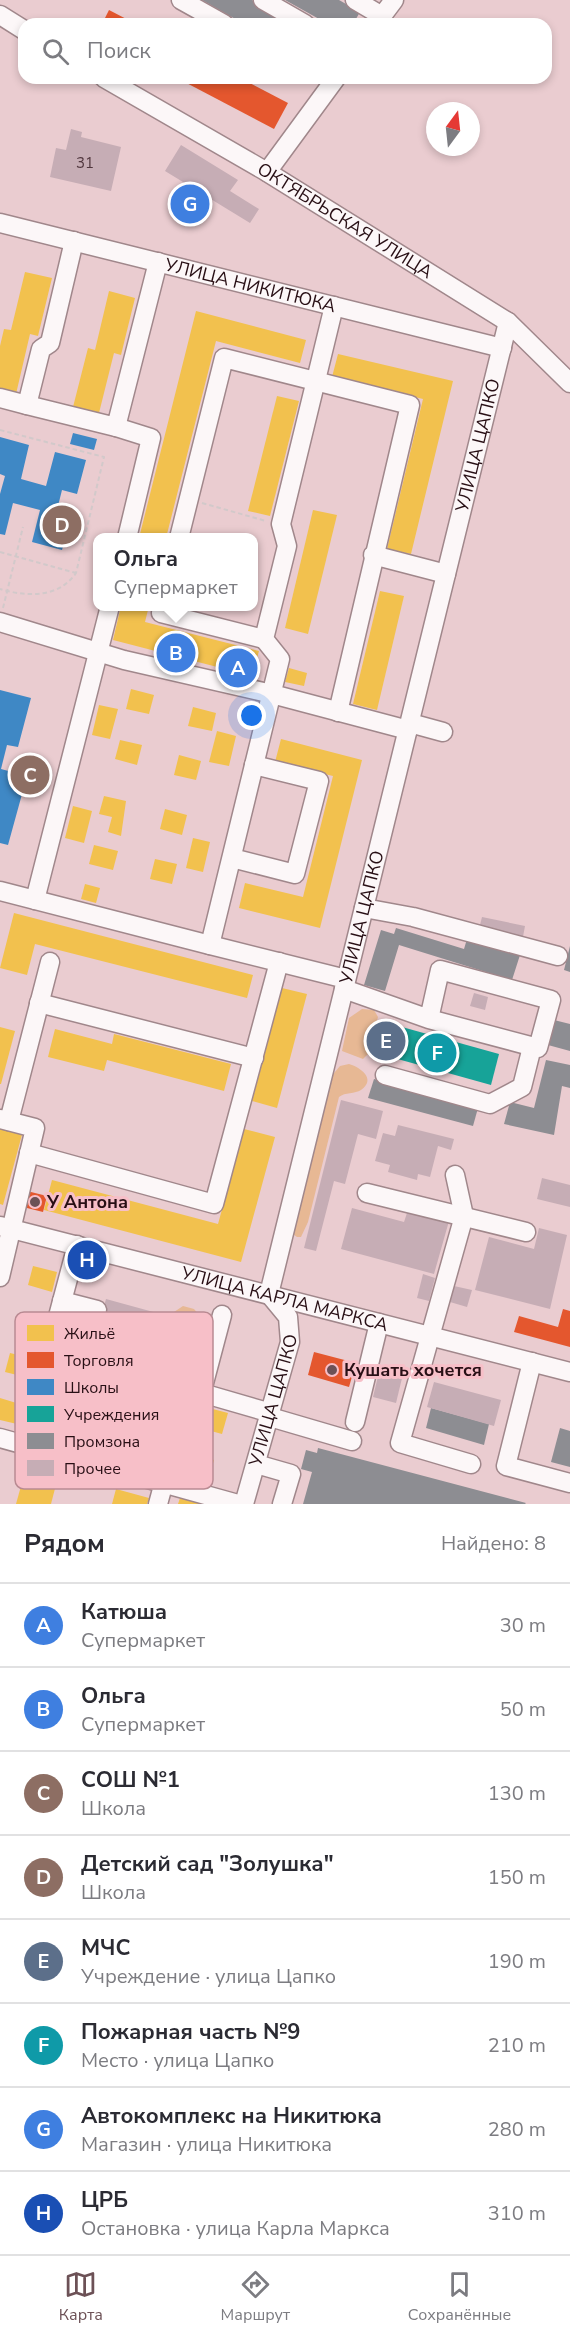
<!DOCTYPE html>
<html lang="ru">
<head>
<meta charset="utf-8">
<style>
	body { margin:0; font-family:"Nunito Sans",sans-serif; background:#f2f2f3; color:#2b2b33 }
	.compass { position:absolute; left:426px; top:102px; width:54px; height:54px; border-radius:50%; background:#fff; box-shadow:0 3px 9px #0003; rotate:15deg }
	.you { position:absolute; left:252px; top:716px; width:21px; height:21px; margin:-15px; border:4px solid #fff; border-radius:50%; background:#1a73e8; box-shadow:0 0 0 9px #1a73e833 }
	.badge { display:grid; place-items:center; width:39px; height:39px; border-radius:50%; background:#6c5156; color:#fff; font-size:20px; font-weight:700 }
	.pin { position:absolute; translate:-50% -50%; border:3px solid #fff; box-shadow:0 2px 6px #0006 }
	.popup { position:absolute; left:93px; top:533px; width:165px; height:78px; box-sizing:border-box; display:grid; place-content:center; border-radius:12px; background:#fff; filter:drop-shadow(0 2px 4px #0005); font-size:20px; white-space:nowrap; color:#7c7c81 }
	.popup b { font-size:22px; color:#2b2b33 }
	.popup::after { content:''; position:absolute; left:50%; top:100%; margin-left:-12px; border:12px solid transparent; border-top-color:#fff }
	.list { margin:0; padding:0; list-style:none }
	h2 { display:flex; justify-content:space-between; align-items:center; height:78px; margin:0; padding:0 24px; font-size:26px }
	h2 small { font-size:20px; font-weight:400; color:#7c7c81 }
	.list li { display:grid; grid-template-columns:39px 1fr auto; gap:18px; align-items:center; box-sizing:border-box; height:84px; padding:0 24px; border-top:2px solid #e1e1e2 }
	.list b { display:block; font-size:22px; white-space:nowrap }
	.list p { margin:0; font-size:20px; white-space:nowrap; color:#7c7c81 }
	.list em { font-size:20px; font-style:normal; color:#7c7c81 }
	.icon { flex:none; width:33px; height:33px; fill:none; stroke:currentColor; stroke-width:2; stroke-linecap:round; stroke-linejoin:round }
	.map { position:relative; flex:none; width:570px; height:1504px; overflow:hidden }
	.search { position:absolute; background:#fff; box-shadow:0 3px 9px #0003; left:18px; right:18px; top:18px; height:66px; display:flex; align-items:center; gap:15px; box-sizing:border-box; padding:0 21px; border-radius:18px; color:#7c7c81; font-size:22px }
	.sheet { height:750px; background:#fff }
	nav { display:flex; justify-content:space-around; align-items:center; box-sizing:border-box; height:84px; border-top:2px solid #e1e1e2; background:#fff; font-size:16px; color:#7c7c81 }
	nav a { display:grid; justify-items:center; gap:3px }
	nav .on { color:#6c5156 }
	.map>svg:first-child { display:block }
	.green { fill:#e7b894 }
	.homes { fill:#f2c14e }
	.shops { fill:#e4572e }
	.schools { fill:#3f88c5 }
	.public { fill:#17a398 }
	.industry { fill:#8d8d92 }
	.building { fill:#c6adb5 }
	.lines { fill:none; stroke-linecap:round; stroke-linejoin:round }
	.minor-casing { stroke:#a0878b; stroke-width:21 }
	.path { stroke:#d2c9ca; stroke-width:2; stroke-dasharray:4.5 3; stroke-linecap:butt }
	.minor { stroke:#fcf7f8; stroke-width:18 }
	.poi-dot { fill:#6c5156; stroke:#f7bfc8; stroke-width:2 }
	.labels { text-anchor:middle; stroke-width:6; stroke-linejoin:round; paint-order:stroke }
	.number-label { font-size:15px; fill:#50363d }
	.street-label { font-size:18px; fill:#280f15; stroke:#f7bfc8 }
	.poi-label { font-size:18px; font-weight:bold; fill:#280f15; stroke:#f7bfc8; text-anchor:start }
	.key { fill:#f7bfc8; stroke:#b98a92; stroke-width:1.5 }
	.key-label { font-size:16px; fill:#280f15 }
</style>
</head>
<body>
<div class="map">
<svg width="570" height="1504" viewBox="0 0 570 1504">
	<rect width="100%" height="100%" fill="#eaccd0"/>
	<!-- green -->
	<g class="green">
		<path d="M362,1009l12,1 4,7 -9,36 -6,6 -21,-8 7,-33z"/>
		<path d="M349,1064c11,3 28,15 12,26 -6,4 -16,2 -22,7l-31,125 -7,15h-4l-4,-3 36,-155 11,-13z"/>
		<path d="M183,1306l11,3 6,7 -17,61 -44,-11 -1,-6 4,-3 19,4 13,-49z"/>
	</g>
	<!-- homes -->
	<g class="homes">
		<path d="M25,272l27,6 -14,58 -8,-2 -14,60 -16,-4v-44l4,-17 7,1z"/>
		<path d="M109,291l26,7 -14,57 -7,-2 -15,60 -26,-6 15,-59 7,2z"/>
		<path d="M196,311l110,29 -6,23 -84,-22 -50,197h-27z"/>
		<path d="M338,354l115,27 -42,173 -24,-5 36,-150 -91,-22z"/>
		<path d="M277,396l22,5 -29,115 -22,-5z"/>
		<path d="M313,510l24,5 -29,119 -23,-6z"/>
		<path d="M380,591l24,5 -27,114 -24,-6z"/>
		<path d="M121,606h28l-4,16 114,29 -7,25 -139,-36z"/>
		<path d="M289,668l18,5 -3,13 -19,-4z"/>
		<path d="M131,689l23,6 -5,19 -23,-5z"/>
		<path d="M99,705l19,4 -8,30 -18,-4z"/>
		<path d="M193,707l23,6 -4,18 -24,-5z"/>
		<path d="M217,731l19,5 -7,30 -20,-4z"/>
		<path d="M281,739l81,21 -42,168 -81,-20 6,-25 58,14 30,-121 -58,-14z"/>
		<path d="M120,740l22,5 -5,20 -22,-6z"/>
		<path d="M179,755l22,6 -5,19 -22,-5z"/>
		<path d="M104,796l22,5 -5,35 -13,-4 4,-15 -13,-3z"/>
		<path d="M73,806l19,5 -8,32 -19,-5z"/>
		<path d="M165,809l22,6 -5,20 -22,-6z"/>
		<path d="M193,838l17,4 -7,30 -17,-4z"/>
		<path d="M94,845l24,6 -5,19 -24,-6z"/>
		<path d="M155,859l22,5 -5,20 -22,-5z"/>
		<path d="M85,884l15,4 -4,15 -15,-4z"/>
		<path d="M14,913l239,62 -6,23 -212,-54 -8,31 -27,-7z"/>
		<path d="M282,988l25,6 -30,114 -25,-7z"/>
		<path d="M0,1027l15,4 -14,53h-1z"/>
		<path d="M55,1029l57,15 2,-10 117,30 -7,27 -117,-31 -3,11 -56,-14z"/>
		<path d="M0,1125l23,6 -20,74 -3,-1z"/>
		<path d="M244,1129l31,8 -34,125 -197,-52 8,-30 166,44z"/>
		<path d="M33,1266l24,6 -5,20 -24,-7z"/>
		<path d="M21,1312l24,6 -5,19 -24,-7z"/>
		<path d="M10,1353l25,6 -6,19 -24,-6z"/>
		<path d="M0,1398l23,7 -6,19 -17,-4z"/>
		<path d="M205,1407l23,6 -6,21 -22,-6z"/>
		<path d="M192,1454l22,6 -5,17 -22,-5z"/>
		<path d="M26,1468l32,9 -7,27h-35z"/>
		<path d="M116,1489l33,9 -2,6h-35z"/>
		<path d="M180,1498l21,5 -1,1h-22z"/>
	</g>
	<!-- shops -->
	<g class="shops">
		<path d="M109,10l27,14h-34z"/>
		<path d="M177,78h63l48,25 -14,26z"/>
		<path d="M27,1191l20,5 -4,16 -20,-5z"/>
		<path d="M563,1309l7,2v36l-56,-15 5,-16 39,11z"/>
		<path d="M314,1352l42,11 -7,24 -41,-12z"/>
	</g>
	<!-- schools -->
	<g class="schools">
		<path d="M73,433l24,6 -3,11 -24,-6z"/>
		<path d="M0,437l29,8 -8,34 25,7 9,-34 31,8 -9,34 -15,-4 -6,24 15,3 -9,33 -30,-8 8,-32 -27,-7 -8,32 -5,-1v-40l5,-18 -5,-2z"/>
		<path d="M0,690l31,8 -13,49 -11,-2 -6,24 26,7 -19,69 -8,-2z"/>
	</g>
	<!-- public -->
	<path class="public" d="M384,1022l115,32 -8,31 -115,-32z"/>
	<!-- industry -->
	<g class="industry">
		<path d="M202,0h50l43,24h-51z"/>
		<path d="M285,0h54l21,12 -7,12h-25z"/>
		<path d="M396,928l68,21 3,-10 53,16 -8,25 -113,-35 -14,46 -21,-6 17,-55 13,4z"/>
		<path d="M570,946v26l-6,-2z"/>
		<path d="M554,1020l16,4v27l-22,-6z"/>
		<path d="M546,1060l24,5v23l-8,-2 -8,49 -50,-11 6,-22 24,6z"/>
		<path d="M374,1079l104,29 -5,18 -105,-28z"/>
		<path d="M431,1408l58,16 -5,21 -58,-17z"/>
		<path d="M560,1428l10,3v36l-19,-5z"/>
		<path d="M318,1448l208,55 -1,1h-222l9,-32 -11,-3 5,-19 11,3z"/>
	</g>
	<!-- building -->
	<g class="building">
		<path d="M71,129l11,3 -1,5 40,10 -10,44 -61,-14 6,-29 10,2z"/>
		<path d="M181,145l57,35 -8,11 29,18 -9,14 -85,-52z"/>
		<path d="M482,917l43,9 -3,16 -44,-9z"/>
		<path d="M474,993l14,4 -3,13 -15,-4z"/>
		<path d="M341,1100l42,11 -7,28 -18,-5 -13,50 -11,-3 -18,70 -12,-3z"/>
		<path d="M398,1125l56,14 -3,11 -13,-4 -8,31 -12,-3 -1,6 -29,-8 2,-7 -15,-4 8,-28 12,3z"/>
		<path d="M542,1178l28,7v22l-33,-8z"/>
		<path d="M352,1208l52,14 4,-12 41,11 -15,53 -93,-25z"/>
		<path d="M539,1228l28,7 -17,74 -75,-19 14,-53 45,12z"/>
		<path d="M423,1274l12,4 -6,23 -12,-3z"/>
		<path d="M454,1286l18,4 -5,17 -17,-5z"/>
		<path d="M106,1299l62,17 -11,39 -19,-5 4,-17 -22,-6 -5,17 -20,-6z"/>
		<path d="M380,1368l23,6 -7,29 -23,-6z"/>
		<path d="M434,1382l67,18 -7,26 -67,-19z"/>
		<path d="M83,1410l52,13 -8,31 -14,-4 1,-4 -24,-7 -1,5 -14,-4z"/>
	</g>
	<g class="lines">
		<defs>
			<g id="minor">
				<path d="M181,0l43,24"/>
				<path d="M263,0l42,24"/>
				<path d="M355,0l27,16"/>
				<path d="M0,15l24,15"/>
				<path d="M376,24l18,-24"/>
				<path id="s1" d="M104,78l163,94 241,150 62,61"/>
				<path d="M267,172l69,-94"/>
				<path id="s2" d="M0,223l502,125"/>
				<path d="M74,241l-24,102 -9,6 -14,56 89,22 42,-165"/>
				<path d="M334,306l-53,218 6,22 -23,93 16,20 -70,286 136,34"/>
				<path d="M0,398l27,7"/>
				<path d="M116,427l35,11 -24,100"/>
				<path d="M179,538l45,-180 186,47 -72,307"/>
				<path d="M373,555l73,19"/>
				<path d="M163,606l-2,7 103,26"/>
				<path d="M0,622l124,38 148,34 136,36"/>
				<path d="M410,723l33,9"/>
				<path d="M232,858l63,16 24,-93 -65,-16"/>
				<path d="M0,891l210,54"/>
				<path d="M35,900l75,-294"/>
				<path d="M364,908l49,9 145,39"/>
				<path d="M344,989l85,30 109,29 13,-48 -111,-30 -11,49"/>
				<path d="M39,1003l215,55"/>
				<path d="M385,1075l105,29 32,-17 10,-40"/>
				<path d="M0,1119l35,9 -35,149"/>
				<path d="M9,1121l41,-159"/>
				<path d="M29,1153l185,51 65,-242"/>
				<path d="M455,1175l9,41 -64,227 71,21"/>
				<path d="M367,1193l159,39"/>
				<path id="s3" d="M0,1226l570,146"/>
				<path id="s4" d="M269,1294l239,-972"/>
				<path d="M62,1301l35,9"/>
				<path d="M532,1362l-26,104 64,17"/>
				<path d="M202,1393l69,20"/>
				<path d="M195,1417l27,-102"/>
				<path d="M270,1417l82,24"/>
				<path d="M355,1422l24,-99"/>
				<path d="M0,1438l238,66"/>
				<path d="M24,1444l53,-199"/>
				<path d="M256,1464l35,10 -9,30"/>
				<path d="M158,1504l6,-22"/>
				<path id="s5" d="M244,1504l46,-162 -2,-25 -19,-23"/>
			</g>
		</defs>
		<!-- minor casing -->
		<use href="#minor" class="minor-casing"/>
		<!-- path -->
		<g class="path">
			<path d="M0,430l104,27 -28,116c-17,25 -49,24 -76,16"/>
			<path d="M202,503l64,18"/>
			<path d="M0,552l76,21"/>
			<path d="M3,608l20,-81"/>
			<path d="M67,1398l79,21 -11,40"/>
		</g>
		<!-- minor -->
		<use href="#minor" class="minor"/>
	</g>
	<!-- markers -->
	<g class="poi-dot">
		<circle cx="35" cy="1202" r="6"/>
		<circle cx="332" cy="1370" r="6"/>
	</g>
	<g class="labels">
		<!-- number labels -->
		<g class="number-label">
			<text x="85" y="168">31</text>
		</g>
		<!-- street labels -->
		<g class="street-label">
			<text dy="6" stroke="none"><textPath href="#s1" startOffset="280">ОКТЯБРЬСКАЯ УЛИЦА</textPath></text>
			<text dy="6" stroke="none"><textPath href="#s2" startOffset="258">УЛИЦА НИКИТЮКА</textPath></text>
			<text dy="6" stroke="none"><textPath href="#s4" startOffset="874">УЛИЦА ЦАПКО</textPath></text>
			<text dy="6" stroke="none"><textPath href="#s4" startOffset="388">УЛИЦА ЦАПКО</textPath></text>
			<text dy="6" stroke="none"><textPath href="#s3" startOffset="294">УЛИЦА КАРЛА МАРКСА</textPath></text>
			<text dy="6" stroke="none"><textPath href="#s5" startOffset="108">УЛИЦА ЦАПКО</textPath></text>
		</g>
		<!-- poi labels -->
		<g class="poi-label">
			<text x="47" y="1208">У Антона</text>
			<text x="344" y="1376">Кушать хочется</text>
		</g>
	</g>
	<!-- legend -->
	<rect x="15" y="1312" width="198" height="177" rx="9" class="key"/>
	<rect x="27" y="1325" width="27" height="16" fill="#f2c14e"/>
	<rect x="27" y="1352" width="27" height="16" fill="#e4572e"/>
	<rect x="27" y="1379" width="27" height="16" fill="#3f88c5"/>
	<rect x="27" y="1406" width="27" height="16" fill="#17a398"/>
	<rect x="27" y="1433" width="27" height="16" fill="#8d8d92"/>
	<rect x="27" y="1460" width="27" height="16" fill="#c6adb5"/>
	<g class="key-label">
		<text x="64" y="1339">Жильё</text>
		<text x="64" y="1366">Торговля</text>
		<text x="64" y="1393">Школы</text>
		<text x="64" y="1420">Учреждения</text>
		<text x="64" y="1447">Промзона</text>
		<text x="64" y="1474">Прочее</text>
	</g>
</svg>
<svg class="compass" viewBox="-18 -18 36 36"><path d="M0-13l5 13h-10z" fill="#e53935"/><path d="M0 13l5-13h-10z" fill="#7c7c81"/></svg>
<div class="you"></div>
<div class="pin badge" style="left:238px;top:668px;background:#3f7fe0">A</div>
<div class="pin badge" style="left:176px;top:653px;background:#3f7fe0">B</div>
<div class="popup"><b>Ольга</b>Супермаркет</div>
<div class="pin badge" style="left:30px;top:775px;background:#8d6e63">C</div>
<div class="pin badge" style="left:62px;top:525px;background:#8d6e63">D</div>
<div class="pin badge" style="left:386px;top:1041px;background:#5c6f8a">E</div>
<div class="pin badge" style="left:437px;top:1053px;background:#0f9aa8">F</div>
<div class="pin badge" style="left:190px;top:204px;background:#3f7fe0">G</div>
<div class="pin badge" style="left:87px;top:1260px;background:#1a4fb4">H</div>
<div class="search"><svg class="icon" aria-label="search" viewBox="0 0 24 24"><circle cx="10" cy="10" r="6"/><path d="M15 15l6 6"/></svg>Поиск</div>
</div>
<section class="sheet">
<h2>Рядом<small>Найдено: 8</small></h2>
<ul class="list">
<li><span class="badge" style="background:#3f7fe0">A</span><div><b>Катюша</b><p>Супермаркет</p></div><em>30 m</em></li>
<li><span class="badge" style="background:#3f7fe0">B</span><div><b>Ольга</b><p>Супермаркет</p></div><em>50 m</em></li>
<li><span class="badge" style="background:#8d6e63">C</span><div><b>СОШ №1</b><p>Школа</p></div><em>130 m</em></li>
<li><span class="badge" style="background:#8d6e63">D</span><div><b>Детский сад &quot;Золушка&quot;</b><p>Школа</p></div><em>150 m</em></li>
<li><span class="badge" style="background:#5c6f8a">E</span><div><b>МЧС</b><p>Учреждение · улица Цапко</p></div><em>190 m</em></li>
<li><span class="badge" style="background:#0f9aa8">F</span><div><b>Пожарная часть №9</b><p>Место · улица Цапко</p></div><em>210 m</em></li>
<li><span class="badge" style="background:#3f7fe0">G</span><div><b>Автокомплекс на Никитюка</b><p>Магазин · улица Никитюка</p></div><em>280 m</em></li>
<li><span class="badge" style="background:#1a4fb4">H</span><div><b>ЦРБ</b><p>Остановка · улица Карла Маркса</p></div><em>310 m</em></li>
</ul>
</section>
<nav>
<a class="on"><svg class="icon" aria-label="map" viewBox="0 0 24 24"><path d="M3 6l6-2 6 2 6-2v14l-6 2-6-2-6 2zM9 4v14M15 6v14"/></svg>Карта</a>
<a><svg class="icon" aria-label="directions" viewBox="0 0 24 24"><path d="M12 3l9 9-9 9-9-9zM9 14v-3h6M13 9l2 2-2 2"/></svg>Маршрут</a>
<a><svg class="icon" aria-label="saved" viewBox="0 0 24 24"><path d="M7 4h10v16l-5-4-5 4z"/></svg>Сохранённые</a>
</nav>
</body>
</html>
